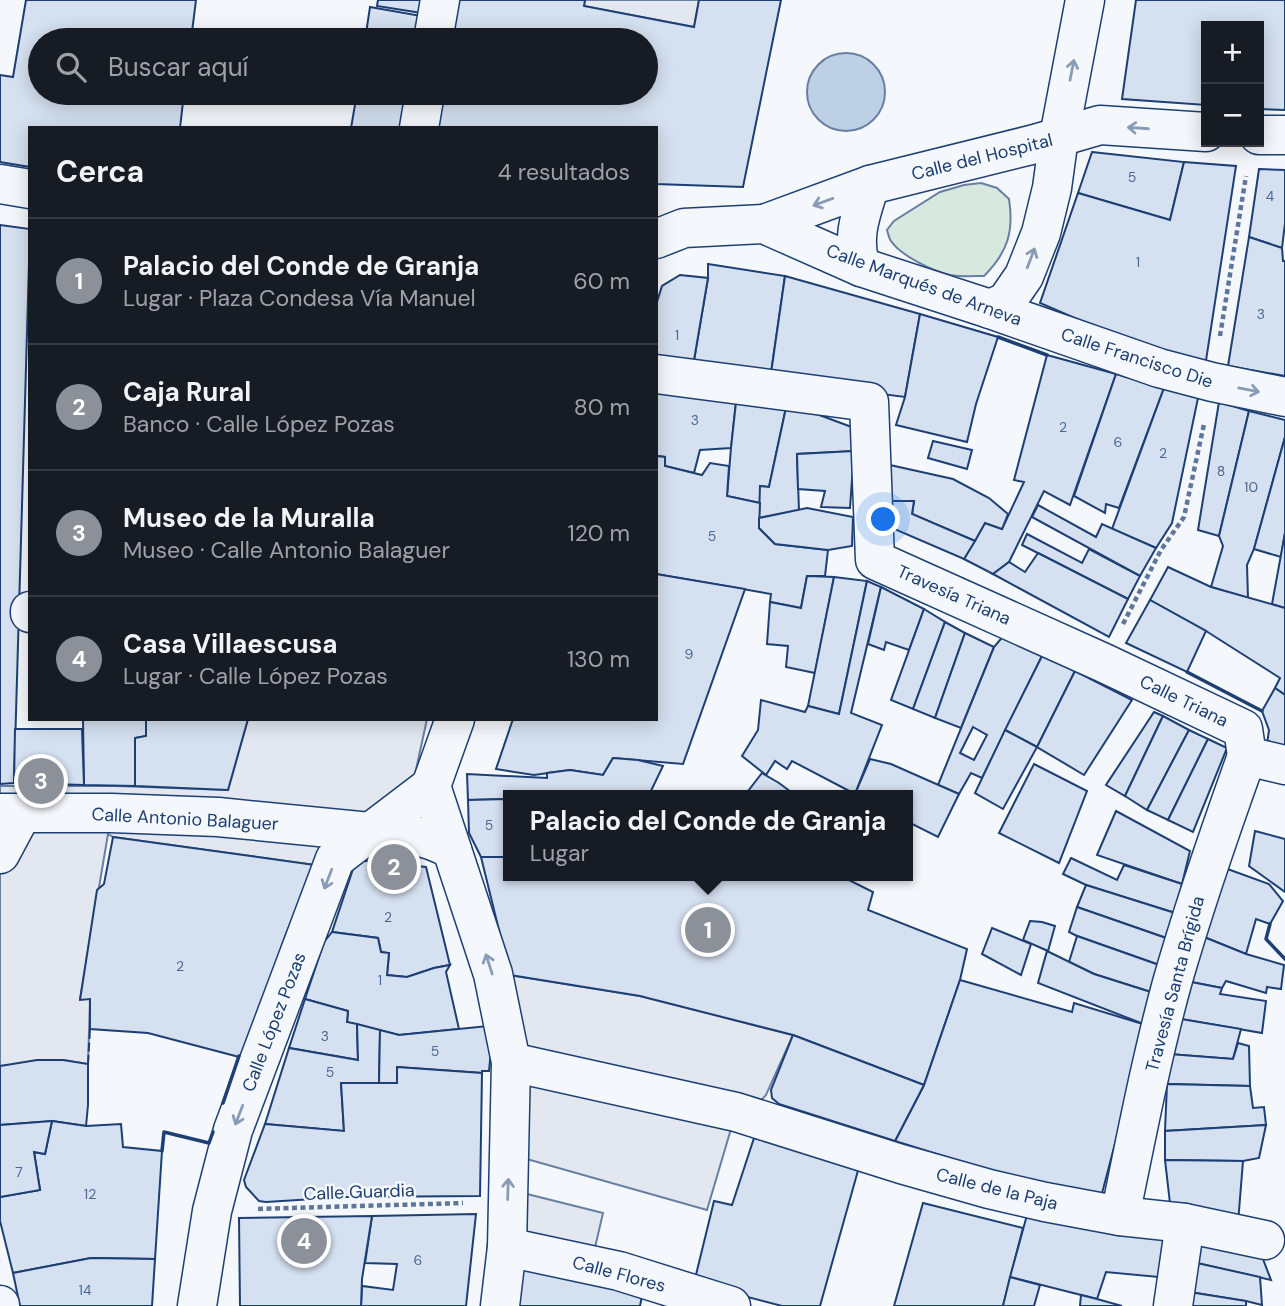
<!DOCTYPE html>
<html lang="es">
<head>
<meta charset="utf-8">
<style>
	body { margin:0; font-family:"DM Sans",sans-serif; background:#242831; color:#f1f3f6 }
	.controls { position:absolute; right:21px; top:21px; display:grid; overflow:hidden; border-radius:0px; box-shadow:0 4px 18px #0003 }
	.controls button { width:63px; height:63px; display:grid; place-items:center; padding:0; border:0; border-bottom:2px solid #363941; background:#171b24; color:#f1f3f6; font:35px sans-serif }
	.you { position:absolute; left:884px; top:520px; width:24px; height:24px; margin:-18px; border:5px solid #fff; border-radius:50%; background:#1a73e8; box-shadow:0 0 0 10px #1a73e833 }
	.badge { display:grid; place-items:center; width:46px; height:46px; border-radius:50%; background:#8c9099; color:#fff; font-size:23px; font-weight:700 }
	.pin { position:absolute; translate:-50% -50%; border:4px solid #fff; box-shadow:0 2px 7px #0006 }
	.popup { position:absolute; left:503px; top:790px; width:410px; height:91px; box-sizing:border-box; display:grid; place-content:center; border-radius:0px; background:#171b24; filter:drop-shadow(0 2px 5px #0005); font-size:23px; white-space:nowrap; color:#9ea1a6 }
	.popup b { font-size:26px; color:#f1f3f6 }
	.popup::after { content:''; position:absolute; left:50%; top:100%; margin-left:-14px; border:14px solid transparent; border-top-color:#171b24 }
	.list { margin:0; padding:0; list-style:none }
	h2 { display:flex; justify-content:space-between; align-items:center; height:91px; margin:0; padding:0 28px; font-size:30px }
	h2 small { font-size:23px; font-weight:400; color:#9ea1a6 }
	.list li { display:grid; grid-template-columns:46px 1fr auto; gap:21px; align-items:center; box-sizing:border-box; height:126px; padding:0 28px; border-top:2px solid #363941 }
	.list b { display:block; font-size:26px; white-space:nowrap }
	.list p { margin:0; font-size:23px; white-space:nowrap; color:#9ea1a6 }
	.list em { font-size:23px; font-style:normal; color:#9ea1a6 }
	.icon { flex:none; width:38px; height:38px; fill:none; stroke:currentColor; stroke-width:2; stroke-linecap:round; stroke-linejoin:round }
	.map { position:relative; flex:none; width:1285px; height:1306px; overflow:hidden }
	.search { position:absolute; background:#171b24; box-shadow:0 4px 18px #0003; left:28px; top:28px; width:630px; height:77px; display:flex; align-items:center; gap:18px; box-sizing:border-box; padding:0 24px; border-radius:38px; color:#9ea1a6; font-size:26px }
	.panel { position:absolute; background:#171b24; box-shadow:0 4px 18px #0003; left:28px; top:126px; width:630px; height:595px; border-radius:0px }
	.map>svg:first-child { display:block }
	.green { fill:#d7e8df; stroke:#687fa3; stroke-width:2 }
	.parking { fill:#e3e8f0; stroke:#687fa3; stroke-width:2 }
	.water { fill:#bed0e5; stroke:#687fa3; stroke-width:2 }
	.building { fill:#d5e0f0; stroke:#1d3f73; stroke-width:2; fill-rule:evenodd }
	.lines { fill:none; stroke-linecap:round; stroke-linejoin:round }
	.minor-casing { stroke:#1d3f73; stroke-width:41 }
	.path { stroke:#5e769c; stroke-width:4.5; stroke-dasharray:5 3.5; stroke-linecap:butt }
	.minor { stroke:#f4f7fb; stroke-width:38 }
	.fence { stroke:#1d3f73; stroke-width:2; stroke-dasharray:9 3.5; stroke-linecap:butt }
	.wall { stroke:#1d3f73; stroke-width:3.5 }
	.oneway { stroke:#889bb7 }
	.labels { text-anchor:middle; stroke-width:5; stroke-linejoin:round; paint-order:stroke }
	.number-label { font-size:14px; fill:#4b6792 }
	.street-label { font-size:18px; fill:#1d3f73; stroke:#f4f7fb }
</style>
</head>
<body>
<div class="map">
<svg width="1285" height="1306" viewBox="0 0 1285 1306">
	<rect width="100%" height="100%" fill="#f4f7fb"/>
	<!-- green -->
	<path class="green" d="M981,183l16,5 12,11c5,32 -1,53 -25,77 -11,0 -23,1 -34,-1 -17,-4 -49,-19 -59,-34 -2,-3 -3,-7 -4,-11l7,-9 46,-29 24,-7z"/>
	<!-- parking -->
	<g class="parking">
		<path d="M585,0h114l-5,27 -110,-21z"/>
		<path d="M248,719h179l-18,83 -94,63 -202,-28 -5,-3 -28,165h10l-2,65 -25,-4 -63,6v-280h115l113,4z"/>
		<path d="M510,975l130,21 153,39 -27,60 -12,13 -18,4 -29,98 -198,-56z"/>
		<path d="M523,1193l80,20 -10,43 -73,-16z"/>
	</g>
	<!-- water -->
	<circle class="water" cx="846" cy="92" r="39"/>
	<!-- building -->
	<g class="building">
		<path d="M26,0h170l-5,40h-151v53h144l-4,35h-150v39l-30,-5v-87l13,2z"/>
		<path d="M378,0h52l-2,14 -51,-8z"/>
		<path d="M455,0h130l-1,6 110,21 5,-27h82l-38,187 -87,-3v-56h-223l6,-35h207v-53h-198z"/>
		<path d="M1136,0h149v110l-26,-1v-83h-53v79l-84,-6z"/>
		<path d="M370,7l57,10 -4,23h-58z"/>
		<path d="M357,93h56l-7,35h-55z"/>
		<path d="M1092,152l92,10 -14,58 -92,-27z"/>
		<path d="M1184,162l52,4 -31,201 -89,-31 -76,-33 38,-110 92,27z"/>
		<path d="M1259,169l26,1v53l-3,25 -33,-11z"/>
		<path d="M0,225l30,4 -16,554 -14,1z"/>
		<path d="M1249,237l33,11 1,13h2v115l-57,-10z"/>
		<path d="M708,264l77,12 -15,104 -78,-8 16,-94z"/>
		<path d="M680,275l28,3 -16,94 -36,-6v-61l6,-19z"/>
		<path d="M785,276l135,38 -15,83 -135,-17z"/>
		<path d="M920,314l78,23 -22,67 -9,38 -71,-17 9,-28z"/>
		<path d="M1047,355l69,19 -46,131 -26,-14 -35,71 -16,12 -29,-15 21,-36 17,6 22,-47 -10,-2z"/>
		<path d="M1116,374l48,14 -45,120 -13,-4 -1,9 -31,-17z"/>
		<path d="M656,383l81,10 -6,55 -31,2 -6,23 -29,-7v-9l-9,-1z"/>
		<path d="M1164,388l34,10 -26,125 -16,25 -44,-19z"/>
		<path d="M737,393l50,10 -18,84 -9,-1v17l-33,-7 4,-48z"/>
		<path d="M1219,402l30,9 -30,125 -21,-6z"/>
		<path d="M787,403l70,26 -3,22 -57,3 2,57 -40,7 1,-32 9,1z"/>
		<path d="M1249,411l36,9v17l-31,112 -7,16 1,33 -37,-11 12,-41 -4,-10z"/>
		<path d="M1285,437v96l-4,24 -27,-8z"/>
		<path d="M933,441l39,9 -5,19 -39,-11z"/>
		<path d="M854,451l-4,57 -29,-1 4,-16 -27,-2 -1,-35z"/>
		<path d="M656,456l9,1v9l37,9 8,-12 19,3 -2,30 33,7 -1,25 16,16 53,6 -3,26h-18l-6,32 -31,-6 1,-8 -115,-20z"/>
		<path d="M890,465l63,14 36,19 19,16 -6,15 -17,-6 -10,18 -63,-27 2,-13h-30z"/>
		<path d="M884,501h30l-2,13 63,27 -11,18 -86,-37z"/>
		<path d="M1038,505l58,32 6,-13 54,24 -16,28 -108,-59z"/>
		<path d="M807,508l46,9 -1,29 -24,4 -53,-6 -16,-16v-10z"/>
		<path d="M1285,533v75l-13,-4z"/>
		<path d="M1027,534l55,29 7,-14 51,27 -12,23 -106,-54z"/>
		<path d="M1038,553l90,46 -19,38 -116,-63 16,-12 16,10z"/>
		<path d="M1168,567l43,20 74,21v87l-10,-7 5,-10 -74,-47 -56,-31z"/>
		<path d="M656,574l89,15 -62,175 -70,-6 -10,17 -33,-5 -36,5 -38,-6 17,-50h143z"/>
		<path d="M807,576l27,1 -19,96 -29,-6 2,-21 -21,-2 3,-42 31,6z"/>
		<path d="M834,577l33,4 -28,133 -31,-8z"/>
		<path d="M867,581l14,6 -30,126 31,12 -27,69 -63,-33 -5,8 -12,-8 -9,14 -24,-19 16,-26 3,-30 44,12 3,-6 31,8z"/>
		<path d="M881,587l43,22 -15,41 -23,-8 -2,8 -16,-6z"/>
		<path d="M1150,600l56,31 -19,41 -61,-29z"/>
		<path d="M924,609l21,13 -32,87 -22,-9z"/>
		<path d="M945,622l20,11 -30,85 -22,-9z"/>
		<path d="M965,633l29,14 -33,81 -26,-10z"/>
		<path d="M1005,634l38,20 -61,124 -11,-5 -12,21 -21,-9 56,-138zM973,727l14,8 -13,25 -14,-7z"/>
		<path d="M1043,654l32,17 -38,76 -32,-17z"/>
		<path d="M1075,671l57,29 -48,75 -47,-28z"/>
		<path d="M1275,688l10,7v60l-19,-4 3,-21 -7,-19z"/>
		<path d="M1154,712l9,4 -38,80 -19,-11z"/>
		<path d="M1163,716l26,14 -42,80 -22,-14z"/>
		<path d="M83,719h63v17l-11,2v48l-51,-1z"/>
		<path d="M146,719h102l-20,71 -93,-4v-48l11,-2z"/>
		<path d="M15,729h67l2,56 -70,-2z"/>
		<path d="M1005,730l32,17 -34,62 -28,-16z"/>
		<path d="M1189,730l19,9 -40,81 -21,-10z"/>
		<path d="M1208,739l19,9 -34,84 -25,-12z"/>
		<path d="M613,758l25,2 25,6 -14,29h-141v4l-40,1 -1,-26 80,4v-5l23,-3 33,5z"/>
		<path d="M870,759l21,5 68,30 -21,43 -30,-15v-27l-53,-1z"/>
		<path d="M1034,764l53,27 -28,72 -60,-30z"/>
		<path d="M762,773l17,10 16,12h-50z"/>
		<path d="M508,799v58h-27l-12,-24 -1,-33z"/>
		<path d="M1116,811l74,40 -8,33 -85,-29z"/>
		<path d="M1255,831l30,8v53l-36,-26z"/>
		<path d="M113,837l202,28 -29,69 -43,124 -95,-25 -58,-4v-30l-10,1 17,-110 7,-6z"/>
		<path d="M481,857h27v19h333l32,16 -5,18 99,39 -7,31 -36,105 -131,-50 -153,-39 -130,-21z"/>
		<path d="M1071,858l46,22 7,-15 58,19 -7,29 -89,-28 -23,-11z"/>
		<path d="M356,860l70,7 24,98 -16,3 -27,9 -20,-2 2,-22 -8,-1 -3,-14 -46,-6z"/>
		<path d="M1222,867l47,17 14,17 -13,23 -14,-5 -10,35 -47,-19z"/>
		<path d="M1086,885l89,28 -6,26 -92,-32z"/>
		<path d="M1077,907l92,32 -7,27 -85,-30 -8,-4z"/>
		<path d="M1030,921l12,1 13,4 -7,25 -25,-11z"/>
		<path d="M992,928l39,16 -10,31 -39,-21z"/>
		<path d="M332,932l46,6 3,14 8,1 -2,22 20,2 27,-9 16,-3 -4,7 13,57 -60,6 -52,-13 1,-11 -43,-12 19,-57z"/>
		<path d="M1199,935l47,19 38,11 -3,24 -14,-2 -1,6 -40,-12 -4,7 -36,-7z"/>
		<path d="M1077,936l85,30 -8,27 -60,-19 -25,-12z"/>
		<path d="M1047,951l47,23 60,19 -8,32 -108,-42z"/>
		<path d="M960,980l112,32 2,-9 72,22 -46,176 -41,-9 -164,-51 29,-56z"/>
		<path d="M1186,981l36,7 -2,6 46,7 -4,32 -87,-15z"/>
		<path d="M305,999l43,12 -1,11 10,2 1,36 -69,-12z"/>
		<path d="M1175,1018l66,11 -8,30 -64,-5z"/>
		<path d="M357,1024l23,6 -1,53h-38l3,48 -79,-7 24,-76 69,12z"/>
		<path d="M488,1026l5,3 -4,42h-7v2l-85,-6v16h-18l1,-53 19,5z"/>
		<path d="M793,1035l131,50 -29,56 -116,-37 -7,-6 -1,-8z"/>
		<path d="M1238,1043l11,3 1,40 -83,-2 2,-30 64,5z"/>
		<path d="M37,1060h26l25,4v41l-2,21 -34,-5 -52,4v-59z"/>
		<path d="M397,1067l85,6 -2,123 -134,1 -80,5 -7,-1 -13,-14 -2,-7 21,-56 79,7 -3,-48h56z"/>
		<path d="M1167,1084l83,2 3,22 11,-1 2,18 -101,6z"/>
		<path d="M52,1121l34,5 35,-2 2,23 39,4 -7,108 -64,-1 -78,15 -13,-52v-24l40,-7 -6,-38 11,2z"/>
		<path d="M52,1121l-7,33 -11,-2 6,38 -40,7v-72z"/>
		<path d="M1266,1125l-7,33 -16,3 -78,-1v-29z"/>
		<path d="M754,1138l105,29 -39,139h-38l-88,-23 20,-82 18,4z"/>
		<path d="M1165,1160l78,1 -5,62 -67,-11z"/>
		<path d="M923,1203l100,25 -20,78h-109z"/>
		<path d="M476,1214l-10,92h-105l1,-20 31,4 4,-26 -32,-1 7,-47z"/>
		<path d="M1027,1215l147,19 -5,44 -63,-6 -9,27 -87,-22z"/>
		<path d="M372,1216l-10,63 -1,27h-121l-1,-88z"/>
		<path d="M1193,1236l68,18 10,26 -83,-19z"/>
		<path d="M91,1258l64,1 -3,47h-132l-7,-33z"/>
		<path d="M519,1259l125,27 -4,20h-124z"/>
		<path d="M1188,1261l72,16 2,28 -16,-4 -63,-10z"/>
		<path d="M1010,1277l30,8 -6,21h-31z"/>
		<path d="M1183,1291l63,10v5h-65z"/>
		<path d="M1081,1295l16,4 25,7h-42z"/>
	</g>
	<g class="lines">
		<defs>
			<g id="minor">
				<path d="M433,40l7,-40"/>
				<path d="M419,128l6,-35"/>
				<path d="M1259,135h26"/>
				<path d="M0,184l30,5"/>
				<path d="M764,224l106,-39 165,-41 65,-19 106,7"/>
				<path d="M656,239l28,-11 80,-4 97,43 129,42 169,59 53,14 73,15"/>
				<path d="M861,267c-10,-29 0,-54 9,-82"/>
				<path d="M990,309l16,-7 18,-26 17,-43 11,-45 7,-51 26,-137"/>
				<path d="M656,374l213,28 6,158 229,103 139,66 4,27 38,9"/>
				<path d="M30,611v2"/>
				<path d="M431,786l62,188 18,88 -4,185 -7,59"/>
				<path d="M431,786l24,-67"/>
				<path d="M0,813h111l107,4 152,15c24,-3 61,5 82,18"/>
				<path d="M0,854l22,-41"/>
				<path d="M511,1062l225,50 165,52 88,25 56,13 75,14 65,7 80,17"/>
				<path d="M1120,1216c16,-78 31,-156 52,-233 22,-77 48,-152 75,-227"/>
				<path d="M507,1247l112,24 112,35"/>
				<path d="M0,1305v1"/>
				<path d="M197,1306l15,-95 21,-81 102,-271 96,-73"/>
				<path d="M1173,1306l12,-83"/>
			</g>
		</defs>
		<!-- minor casing -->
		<use href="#minor" class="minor-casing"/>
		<!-- path -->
		<g class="path">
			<path d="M1220,336l26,-160"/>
			<path d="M1123,624l38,-74 23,-33 20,-93"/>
			<path d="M258,1209l205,-6"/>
		</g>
		<!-- minor -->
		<use href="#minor" class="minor"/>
		<!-- fence -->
		<path class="fence" d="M88,1064l2,-35"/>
		<!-- wall -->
		<g class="wall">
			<path d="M998,337l49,18"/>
			<path d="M1187,672l75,39"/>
			<path d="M1270,924l-4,15 19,20"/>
			<path d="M223,1103l16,-47"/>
			<path d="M162,1151l2,-19 45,11 4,-11"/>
		</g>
	</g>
	<!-- one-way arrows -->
	<defs><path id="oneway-shaft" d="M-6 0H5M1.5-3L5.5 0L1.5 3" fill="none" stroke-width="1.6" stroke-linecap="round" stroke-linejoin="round" transform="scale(1.75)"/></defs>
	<g class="oneway">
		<use href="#oneway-shaft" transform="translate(1072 70) rotate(-79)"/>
		<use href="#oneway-shaft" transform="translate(1138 128) rotate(-176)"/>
		<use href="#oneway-shaft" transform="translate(823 202) rotate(160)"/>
		<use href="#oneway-shaft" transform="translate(1031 258) rotate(-69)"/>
		<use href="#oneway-shaft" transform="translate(1249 390) rotate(11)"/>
		<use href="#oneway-shaft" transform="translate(328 879) rotate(111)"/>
		<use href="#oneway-shaft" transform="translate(489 964) rotate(-108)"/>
		<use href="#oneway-shaft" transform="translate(239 1115) rotate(111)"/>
		<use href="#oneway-shaft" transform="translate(508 1189) rotate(-88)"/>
	</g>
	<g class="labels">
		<!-- number labels -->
		<g class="number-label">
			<text x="1132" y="182">5</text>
			<text x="1270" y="201">4</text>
			<text x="1138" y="267">1</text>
			<text x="1261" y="319">3</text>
			<text x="677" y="340">1</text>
			<text x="695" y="425">3</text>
			<text x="1063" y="432">2</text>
			<text x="1118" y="447">6</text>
			<text x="1163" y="458">2</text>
			<text x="1221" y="476">8</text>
			<text x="1251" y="492">10</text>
			<text x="712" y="541">5</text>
			<text x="689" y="659">9</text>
			<text x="489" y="830">5</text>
			<text x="388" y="922">2</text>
			<text x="180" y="971">2</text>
			<text x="380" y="985">1</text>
			<text x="325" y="1041">3</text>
			<text x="435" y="1056">5</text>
			<text x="330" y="1077">5</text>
			<text x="19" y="1177">7</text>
			<text x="90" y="1199">12</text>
			<text x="418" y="1265">6</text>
			<text x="85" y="1295">14</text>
		</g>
		<!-- street labels -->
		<g class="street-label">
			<text transform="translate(982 157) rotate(-14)" y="6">Calle del Hospital</text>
			<text transform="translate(924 285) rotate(20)" y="6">Calle Marqués de Arneva</text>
			<text transform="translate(1137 358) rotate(18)" y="6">Calle Francisco Die</text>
			<text transform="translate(954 595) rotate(24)" y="6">Travesía Triana</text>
			<text transform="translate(1184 701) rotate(26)" y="6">Calle Triana</text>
			<text transform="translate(185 819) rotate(3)" y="6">Calle Antonio Balaguer</text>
			<text transform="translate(1175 984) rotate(-75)" y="6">Travesía Santa Brígida</text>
			<text transform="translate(274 1022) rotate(-69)" y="6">Calle López Pozas</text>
			<text transform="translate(997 1189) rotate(14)" y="6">Calle de la Paja</text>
			<text transform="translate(359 1192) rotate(-2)" y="6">Calle Guardia</text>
			<text transform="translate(619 1274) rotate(15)" y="6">Calle Flores</text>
		</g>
	</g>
</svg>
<div class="controls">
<button>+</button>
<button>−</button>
</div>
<div class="you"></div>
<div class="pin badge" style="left:708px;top:930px">1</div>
<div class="popup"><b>Palacio del Conde de Granja</b>Lugar</div>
<div class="pin badge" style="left:394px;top:867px">2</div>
<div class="pin badge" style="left:41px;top:781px">3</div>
<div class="pin badge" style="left:304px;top:1241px">4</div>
<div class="search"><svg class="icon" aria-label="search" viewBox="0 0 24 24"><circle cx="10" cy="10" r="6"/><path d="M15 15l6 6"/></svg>Buscar aquí</div>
<section class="panel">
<h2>Cerca<small>4 resultados</small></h2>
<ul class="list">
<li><span class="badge">1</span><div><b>Palacio del Conde de Granja</b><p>Lugar · Plaza Condesa Vía Manuel</p></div><em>60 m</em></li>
<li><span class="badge">2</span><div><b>Caja Rural</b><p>Banco · Calle López Pozas</p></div><em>80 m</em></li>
<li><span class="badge">3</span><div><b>Museo de la Muralla</b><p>Museo · Calle Antonio Balaguer</p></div><em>120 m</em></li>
<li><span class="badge">4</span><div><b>Casa Villaescusa</b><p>Lugar · Calle López Pozas</p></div><em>130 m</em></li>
</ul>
</section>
</div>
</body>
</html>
